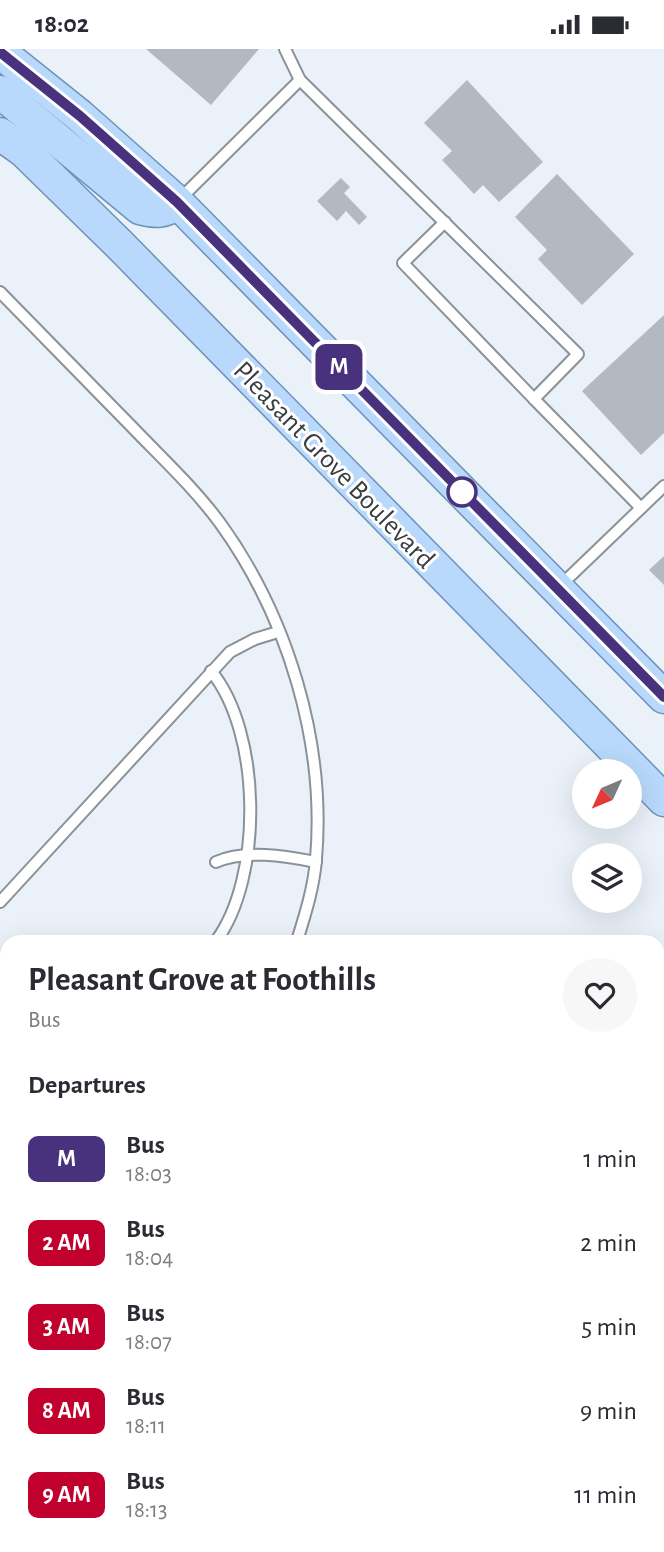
<!DOCTYPE html>
<html lang="en">
<head>
<meta charset="utf-8">
<style>
  :root { --surface:#fff; --page:#f7f7f7; --text:#2b2b33; --muted:#7c7c81 }
  body { margin:0; font-family:"Alegreya Sans",sans-serif; background:var(--page); color:var(--text); height:100vh; display:flex; flex-direction:column; font-size:26px; white-space:nowrap }
  * { box-sizing:border-box; margin:0 }
  p { font-size:23px; color:var(--muted) }
  .icon { flex:none; width:38px; height:38px; fill:none; stroke:currentColor; stroke-width:2; stroke-linecap:round; stroke-linejoin:round }
  .map { position:relative; flex:1; overflow:hidden }
  .side { position:absolute; left:0px; top:886px; width:665px; height:618px; display:flex; flex-direction:column; background:var(--surface); border-radius:21px 21px 0 0; box-shadow:0 7px 28px #0002 }
  .side>* { flex:none }
  .badge { padding:0 14px; border-radius:10px; font-size:24px; line-height:46px }
  .needle { width:46px; rotate:226deg }
  .controls { position:absolute; left:572px; top:710px; display:grid; gap:14px }
  .controls a { display:grid; place-items:center; width:70px; height:70px; border-radius:50%; background:var(--surface); box-shadow:0 7px 28px #0002; font-size:35px }
  .map>.badge { position:absolute; translate:-50% -50%; box-shadow:0 0 0 4px #fff }
  h2 { padding:0 28px; font-size:26px; line-height:63px }
  .round { display:grid; place-items:center; flex:none; width:74px; height:74px; border-radius:37px; background:var(--page) }
  .head { display:flex; align-items:center; justify-content:space-between; height:119px; padding:0 28px }
  h1 { font-size:33px; font-weight:600; line-height:52px }
  ul { padding:0; list-style:none }
  li { display:flex; align-items:center; gap:21px; height:84px; padding:0 28px }
  li div { flex:1 }
  li b { display:block; font-size:26px }
  li em { font-style:normal }
  li .badge { min-width:77px; font-weight:700; text-align:center }
  .status { display:flex; justify-content:space-between; align-items:center; height:49px; padding:0 35px; background:var(--surface); direction:ltr }
  .status svg { height:19px; fill:currentColor }
  .map>svg:first-child { display:block }
  .building { fill:#b2b9c0 }
  .lines { fill:none; stroke-linecap:round; stroke-linejoin:round }
  .lane-casing { stroke:#8a9198; stroke-width:14 }
  .primary-casing { stroke:#6d92b8; stroke-width:35 }
  .lane { stroke:#fff; stroke-width:10 }
  .primary { stroke:#b8d9fb; stroke-width:32 }
  .line-casing { stroke:#fff; stroke-width:16 }
  .line { stroke:#48327e; stroke-width:10 }
  .stop-dot { fill:#fff; stroke:#48327e; stroke-width:3.5 }
  .labels { text-anchor:middle; stroke-width:6; stroke-linejoin:round; paint-order:stroke }
  .street-label { font-size:28px; fill:#3a3d40; stroke:#fff }
</style>
</head>
<body>
<div class="status"><b>18:02</b><svg viewBox="0 0 49 12"><path d="M0 12V9h3v3zM5 12V6h3v6zM10 12V3h3v9zM15 12V0h3v12zM26 1h20v11H26zM47 4h2v5h-2z"/></svg></div>
<div class="map">
<svg width="664" height="1503" viewBox="0 0 664 1503">
  <rect width="100%" height="100%" fill="#eaf1f9"/>
  <g class="building">
    <path d="M 146,0 L 259,0 L 211,56 Z"/>
    <path d="M 467,31 L 543,113 L 499,153 L 483,136 L 474,145 L 442,111 L 452,102 L 424,74 Z"/>
    <path d="M 557,125 L 634,205 L 582,256 L 538,210 L 547,201 L 515,168 Z"/>
    <path d="M 341,129 L 350,138 L 344,144 L 367,168 L 359,176 L 346,162 L 337,172 L 317,152 Z"/>
    <path d="M 664,266 L 664,384 L 641,406 L 582,342 Z"/>
    <path d="M 664,507 L 664,536 L 649,521 Z"/>
    <path d="M 658,1462 L 664,1468 L 664,1495 L 656,1503 L 649,1503 L 642,1496 L 658,1496 Z"/>
    <path d="M 407,1496 L 436,1496 L 443,1503 L 400,1503 Z"/>
    <path d="M 592,1496 L 636,1496 L 643,1503 L 595,1503 L 590,1498 Z"/>
  </g>
  <g class="lines">
    <defs>
      <g id="lane">
        <path d="M 285,0 L 300,31 L 578,305 L 534,350 L 641,459"/>
        <path d="M 179,151 L 300,31"/>
        <path d="M 445,173 L 403,214 L 534,350"/>
        <path d="M 0,243 C 45,289 89,334 134,380 C 163,410 195,440 220,474 C 288,568 326,694 316,810 C 314,838 305,866 297,892"/>
        <path d="M 560,537 L 664,437"/>
        <path d="M 211,622 C 262,684 263,829 216,892"/>
        <path d="M 216,813 C 244,800 286,807 316,813"/>
        <path d="M 0,853 L 230,603 L 255,590 L 278,583"/>
        <path d="M 0,1365 L 7,1373"/>
        <path d="M 464,1496 L 467,1503"/>
        <path d="M 3,1503 L 9,1496"/>
      </g>
      <g id="primary">
        <path d="M 0,3 L 80,67 L 177,153 L 664,648"/>
        <path d="M 0,43 L 140,159 C 155,163 165,164 177,153"/>
        <path d="M 0,85 L 24,102 L 121,197 L 664,751"/>
        <path d="M 658,996 L 664,990"/>
        <path d="M 658,1042 L 664,1036"/>
        <path d="M 658,1123 L 664,1117"/>
        <path d="M 197,1503 L 201,1496"/>
        <path d="M 245,1503 L 252,1496"/>
      </g>
    </defs>
    <use href="#lane" class="lane-casing"/>
    <use href="#primary" class="primary-casing"/>
    <use href="#lane" class="lane"/>
    <use href="#primary" class="primary"/>
  </g>
  <g class="lines">
    <defs>
      <path id="line" d="M 0,3 L 80,67 L 177,153 L 664,648"/>
    </defs>
    <use href="#line" class="line-casing"/>
    <use href="#line" class="line"/>
  </g>
  <circle class="stop-dot" cx="462" cy="443" r="14"/>
  <g class="labels">
    <g class="street-label">
      <text transform="translate(335 415) rotate(46)" y="10">Pleasant Grove Boulevard</text>
    </g>
  </g>
</svg>
<div class="controls">
<a><svg class="needle" viewBox="-14 -14 28 28"><path d="M0-13l5 13h-10z" fill="#e53935"/><path d="M0 13l5-13h-10z" fill="#7c7c81"/></svg></a>
<a><svg class="icon" aria-label="layers" viewBox="0 0 24 24"><path d="M12 4l9 5-9 5-9-5zM3 14l9 5 9-5"/></svg></a>
</div>
<b class="badge" style="left:339px;top:318px;background:#48327e;color:#fff">M</b>
<section class="side">
<div class="head"><div><h1>Pleasant Grove at Foothills</h1><p>Bus</p></div><a class="round"><svg class="icon" aria-label="heart" viewBox="0 0 24 24"><path d="M12 20l-8-8c-3-5 5-10 8-4 3-6 11-1 8 4z"/></svg></a></div>
<h2>Departures</h2>
<ul>
<li><span class="badge" style="background:#48327e;color:#fff">M</span><div><b>Bus</b><p>18:03</p></div><em>1 min</em></li>
<li><span class="badge" style="background:#c2002e;color:#fff">2 AM</span><div><b>Bus</b><p>18:04</p></div><em>2 min</em></li>
<li><span class="badge" style="background:#c2002e;color:#fff">3 AM</span><div><b>Bus</b><p>18:07</p></div><em>5 min</em></li>
<li><span class="badge" style="background:#c2002e;color:#fff">8 AM</span><div><b>Bus</b><p>18:11</p></div><em>9 min</em></li>
<li><span class="badge" style="background:#c2002e;color:#fff">9 AM</span><div><b>Bus</b><p>18:13</p></div><em>11 min</em></li>
</ul>
</section>
</div>
</body>
</html>
